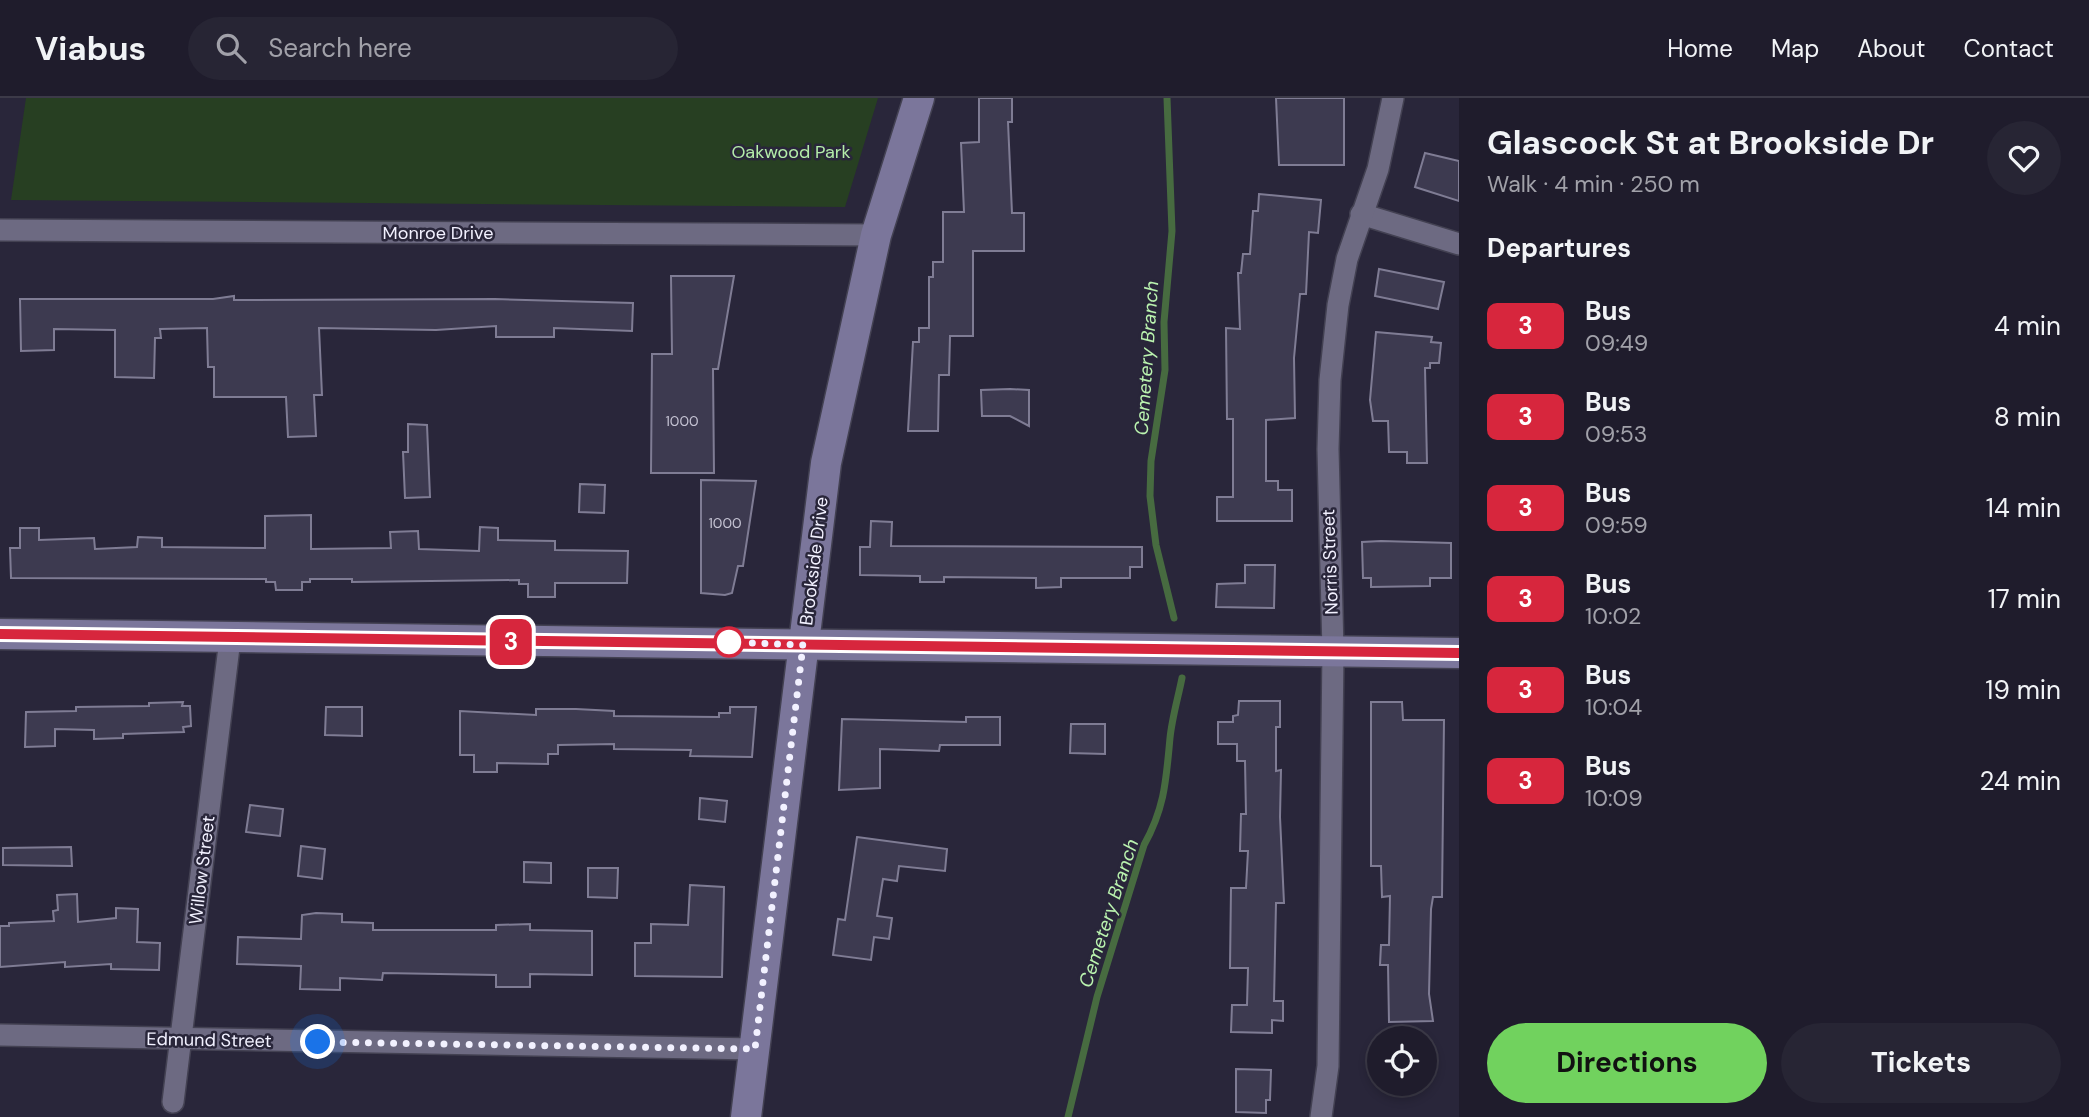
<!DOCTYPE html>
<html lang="en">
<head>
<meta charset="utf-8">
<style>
  :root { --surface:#1f1c2c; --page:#272534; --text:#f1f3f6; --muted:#a1a1a9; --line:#3c3a48; --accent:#71d25e }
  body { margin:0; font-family:"DM Sans",sans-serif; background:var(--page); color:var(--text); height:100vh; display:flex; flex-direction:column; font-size:26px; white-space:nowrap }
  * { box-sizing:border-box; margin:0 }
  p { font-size:23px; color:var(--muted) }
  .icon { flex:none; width:38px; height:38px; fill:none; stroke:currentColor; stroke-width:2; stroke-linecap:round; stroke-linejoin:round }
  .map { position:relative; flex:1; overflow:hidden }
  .side { display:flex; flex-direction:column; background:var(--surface); width:630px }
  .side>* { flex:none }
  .badge { padding:0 14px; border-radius:10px; font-size:24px; line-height:46px }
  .controls { position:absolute; left:1367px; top:928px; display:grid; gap:14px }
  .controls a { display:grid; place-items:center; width:70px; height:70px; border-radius:50%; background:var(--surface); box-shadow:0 4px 10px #0003,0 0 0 2px var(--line); font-size:35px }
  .you { position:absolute; width:35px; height:35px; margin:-18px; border:5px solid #fff; border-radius:50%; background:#1a73e8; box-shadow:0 0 0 10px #1a73e833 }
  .map>.badge { position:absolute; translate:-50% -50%; box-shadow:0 0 0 4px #fff }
  h2 { padding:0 28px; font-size:26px; line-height:63px }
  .round { display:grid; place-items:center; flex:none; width:74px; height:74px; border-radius:37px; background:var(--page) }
  .summary { display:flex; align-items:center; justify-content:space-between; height:119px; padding:0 28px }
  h1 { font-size:33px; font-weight:700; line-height:52px }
  .action { display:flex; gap:14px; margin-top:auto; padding:14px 28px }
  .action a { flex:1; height:80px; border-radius:42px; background:var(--accent); color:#111; font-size:28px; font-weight:700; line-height:80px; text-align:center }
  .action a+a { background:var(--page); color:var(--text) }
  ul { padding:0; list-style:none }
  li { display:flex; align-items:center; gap:21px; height:91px; padding:0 28px }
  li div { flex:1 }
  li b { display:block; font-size:26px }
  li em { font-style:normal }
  li .badge { min-width:77px; font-weight:700; text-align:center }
  header { display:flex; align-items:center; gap:42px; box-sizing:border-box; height:98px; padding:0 35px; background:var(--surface); border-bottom:2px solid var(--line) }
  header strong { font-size:33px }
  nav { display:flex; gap:38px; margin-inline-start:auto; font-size:24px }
  .search { width:490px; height:63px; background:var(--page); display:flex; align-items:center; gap:18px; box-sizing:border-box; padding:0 24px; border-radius:38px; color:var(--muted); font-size:26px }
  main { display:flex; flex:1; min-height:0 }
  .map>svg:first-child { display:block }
  .green { fill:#273f22 }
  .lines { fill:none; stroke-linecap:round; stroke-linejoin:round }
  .stream { stroke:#476b40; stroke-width:7 }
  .building { fill:#3d3a50; stroke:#7f7c94; stroke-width:2 }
  .street-casing { stroke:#434152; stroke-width:24 }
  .secondary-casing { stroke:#434152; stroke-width:33 }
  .street { stroke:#6d6a82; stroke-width:21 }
  .secondary { stroke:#7b769b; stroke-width:30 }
  .line-casing { stroke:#fff; stroke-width:16 }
  .line { stroke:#d7263d; stroke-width:10 }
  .walk { stroke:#f2f1ff; stroke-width:7; stroke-dasharray:0 12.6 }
  .stop-dot { fill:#fff; stroke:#d7263d; stroke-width:3.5 }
  .labels { text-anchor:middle; stroke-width:5; stroke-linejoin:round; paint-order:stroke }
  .number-label { font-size:14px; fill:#c5c3d3 }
  .park-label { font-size:18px; fill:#b4eda9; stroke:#29263a }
  .street-label { font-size:18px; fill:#f2f1ff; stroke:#29263a }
  .water-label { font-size:19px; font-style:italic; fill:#baf3af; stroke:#29263a }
</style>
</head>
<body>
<header>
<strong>Viabus</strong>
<div class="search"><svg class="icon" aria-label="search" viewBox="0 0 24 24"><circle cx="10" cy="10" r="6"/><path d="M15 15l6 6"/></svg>Search here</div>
<nav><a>Home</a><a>Map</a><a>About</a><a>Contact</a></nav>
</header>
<main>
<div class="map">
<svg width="1459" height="1019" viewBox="0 0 1459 1019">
  <rect width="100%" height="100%" fill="#29263a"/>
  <path class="green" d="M 26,0 L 878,0 L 845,109 L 11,102 Z"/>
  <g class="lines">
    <g class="stream">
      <path d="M 1167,0 L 1172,133 L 1164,224 L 1165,272 L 1151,363 L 1150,398 L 1156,447 L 1174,520"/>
      <path d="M 1068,1019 L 1097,899 L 1144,747 C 1165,709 1166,682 1170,640 C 1172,620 1178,600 1182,580"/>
    </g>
  </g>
  <g class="building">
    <path d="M 979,0 L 1012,0 L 1012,24 L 1008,24 L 1012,115 L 1024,115 L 1024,153 L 973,153 L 973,238 L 950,238 L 949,277 L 939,277 L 938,333 L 908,333 L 913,244 L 919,244 L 919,230 L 929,230 L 929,179 L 933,179 L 933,164 L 943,164 L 943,114 L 964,114 L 961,45 L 979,44 Z"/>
    <path d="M 1276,0 L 1344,0 L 1344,67 L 1279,67 Z"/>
    <path d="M 1425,55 L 1459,63 L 1459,103 L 1415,89 Z"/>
    <path d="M 1259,96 L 1321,102 L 1318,135 L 1309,134 L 1306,196 L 1300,196 L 1294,260 L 1295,320 L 1266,322 L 1266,383 L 1278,383 L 1278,392 L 1292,392 L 1292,423 L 1217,423 L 1217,399 L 1233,399 L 1233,321 L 1227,321 L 1226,230 L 1240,231 L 1238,175 L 1241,175 L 1243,156 L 1250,156 L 1253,113 L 1258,113 Z"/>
    <path d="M 1379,171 L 1444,184 L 1438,211 L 1375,198 Z"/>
    <path d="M 671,178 L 734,178 L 718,271 L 713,271 L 714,375 L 651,375 L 652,256 L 672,256 Z"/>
    <path d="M 234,198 L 234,202 L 495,201 L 633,205 L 632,233 L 554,230 L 554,239 L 496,239 L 496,228 L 436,232 L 319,230 L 322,297 L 314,297 L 316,338 L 288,339 L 286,299 L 214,299 L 214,269 L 208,269 L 207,230 L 160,231 L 161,240 L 155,240 L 154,280 L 115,279 L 115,232 L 54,231 L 54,252 L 21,253 L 20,201 L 213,201 Z"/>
    <path d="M 1376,234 L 1432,239 L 1431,244 L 1441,245 L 1439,265 L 1430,265 L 1430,270 L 1425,270 L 1427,365 L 1407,365 L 1407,354 L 1389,354 L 1388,323 L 1373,323 L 1370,302 Z"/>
    <path d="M 1010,291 L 1029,292 L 1029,328 L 1010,318 L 982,318 L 981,292 Z"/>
    <path d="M 408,326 L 427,327 L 430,399 L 405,400 L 403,354 L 408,354 Z"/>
    <path d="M 701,382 L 756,383 L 743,468 L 738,468 L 732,495 L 725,497 L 701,495 Z"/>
    <path d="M 580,386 L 605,387 L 604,415 L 579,414 Z"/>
    <path d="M 311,417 L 311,451 L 391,450 L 390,434 L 418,433 L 419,451 L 479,453 L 480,429 L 498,430 L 498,442 L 555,443 L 555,452 L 628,453 L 627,485 L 555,485 L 555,499 L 528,499 L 528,486 L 519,486 L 519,482 L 352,484 L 352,481 L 310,481 L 310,484 L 302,484 L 302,492 L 276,492 L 275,484 L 266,484 L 266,481 L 11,480 L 10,450 L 20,450 L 20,430 L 39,430 L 39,442 L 94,440 L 95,451 L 137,449 L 138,439 L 162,440 L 162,449 L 265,450 L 265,418 Z"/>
    <path d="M 871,423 L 892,424 L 891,448 L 1142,449 L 1142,469 L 1130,469 L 1130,480 L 1061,480 L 1061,489 L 1036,490 L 1036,480 L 944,479 L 944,484 L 920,484 L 920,478 L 860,477 L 860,449 L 870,449 Z"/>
    <path d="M 1381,443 L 1451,445 L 1451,480 L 1430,480 L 1430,488 L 1371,489 L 1371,480 L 1363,480 L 1362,444 Z"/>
    <path d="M 1245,467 L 1275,467 L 1274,510 L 1216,509 L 1217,486 L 1245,485 Z"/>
    <path d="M 1239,603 L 1280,603 L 1280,629 L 1276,629 L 1276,673 L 1281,672 L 1280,719 L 1284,805 L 1276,805 L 1274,903 L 1283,903 L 1283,923 L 1272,922 L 1272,935 L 1231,934 L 1232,907 L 1247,907 L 1248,870 L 1230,870 L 1231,790 L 1246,790 L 1248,753 L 1240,753 L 1241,716 L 1246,716 L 1245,663 L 1237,663 L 1237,646 L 1218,646 L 1218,624 L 1233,624 L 1233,618 L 1238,617 Z"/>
    <path d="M 183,604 L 182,608 L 190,608 L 191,628 L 183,629 L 184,634 L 123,636 L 123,640 L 94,641 L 94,632 L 55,631 L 55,648 L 25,649 L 26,614 L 76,613 L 76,609 L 149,608 L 149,605 Z"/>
    <path d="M 1371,604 L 1402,604 L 1403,622 L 1444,622 L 1442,799 L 1433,799 L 1431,811 L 1429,896 L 1433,923 L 1389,924 L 1388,867 L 1380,867 L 1381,847 L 1389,847 L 1390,798 L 1382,799 L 1381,768 L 1371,768 Z"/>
    <path d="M 326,609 L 362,609 L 362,638 L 325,637 Z"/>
    <path d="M 730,609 L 756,609 L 752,659 L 690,658 L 691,652 L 614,651 L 614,646 L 558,647 L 558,656 L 548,656 L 548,666 L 497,665 L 497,674 L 474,674 L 474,657 L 460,657 L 460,613 L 536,617 L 536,611 L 576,611 L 614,613 L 614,618 L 719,619 L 719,615 L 730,615 Z"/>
    <path d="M 966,619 L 1000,619 L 1000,647 L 940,647 L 939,653 L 880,651 L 880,690 L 839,692 L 842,621 L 966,624 Z"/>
    <path d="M 1071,626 L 1105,626 L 1105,656 L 1070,655 Z"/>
    <path d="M 700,700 L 727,703 L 725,724 L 699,721 Z"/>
    <path d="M 250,707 L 283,711 L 280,738 L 246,734 Z"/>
    <path d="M 857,739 L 947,751 L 945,773 L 899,768 L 897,783 L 883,781 L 877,818 L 892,820 L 889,841 L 874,839 L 871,862 L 833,857 L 838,821 L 845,822 Z"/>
    <path d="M 301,748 L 325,751 L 322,781 L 298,778 Z"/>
    <path d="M 71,749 L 72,768 L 3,767 L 3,750 Z"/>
    <path d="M 524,764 L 551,765 L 551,785 L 524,784 Z"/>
    <path d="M 588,770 L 618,770 L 617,800 L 588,799 Z"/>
    <path d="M 690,787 L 724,789 L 722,879 L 635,878 L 635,845 L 651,845 L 651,826 L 688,827 Z"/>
    <path d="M 77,796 L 78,824 L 116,820 L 116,810 L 138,811 L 137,844 L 160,845 L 159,872 L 111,871 L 111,866 L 65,869 L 65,864 L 0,869 L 0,828 L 9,828 L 9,825 L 54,823 L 53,813 L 58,812 L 57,797 Z"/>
    <path d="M 316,815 L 342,816 L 342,824 L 373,825 L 373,832 L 496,832 L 496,827 L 530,826 L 530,832 L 592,833 L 592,877 L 530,876 L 530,889 L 496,889 L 496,877 L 383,875 L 382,882 L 340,880 L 340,892 L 300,891 L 301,868 L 237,866 L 238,839 L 301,841 L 302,817 Z"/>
    <path d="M 1236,971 L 1271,972 L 1270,1002 L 1266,1002 L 1266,1015 L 1236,1014 Z"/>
  </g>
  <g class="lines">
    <defs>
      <g id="street">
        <path d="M 1361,116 L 1459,146"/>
        <path d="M 0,132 L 876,137"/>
        <path d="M 0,937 L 755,951"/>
        <path d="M 173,1004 L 230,541"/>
        <path d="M 1321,1019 L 1328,968 L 1333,553 L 1328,351 L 1330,282 L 1338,207 L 1347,161 L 1378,71 L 1393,0"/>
      </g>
      <g id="secondary">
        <path d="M 0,536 L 1459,555"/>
        <path d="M 746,1019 L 826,365 L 876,137 L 919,0"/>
      </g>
    </defs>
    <use href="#street" class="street-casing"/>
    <use href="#secondary" class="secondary-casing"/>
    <use href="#street" class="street"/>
    <use href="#secondary" class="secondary"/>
  </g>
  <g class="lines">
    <defs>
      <path id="line" d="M 0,536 L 1459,555"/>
    </defs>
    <use href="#line" class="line-casing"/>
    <use href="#line" class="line"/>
    <path class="walk" d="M 318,944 L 755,951 L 803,547 L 729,544"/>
  </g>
  <circle class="stop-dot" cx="729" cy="544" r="14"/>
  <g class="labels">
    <g class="number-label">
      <text x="682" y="328">1000</text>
      <text x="725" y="430">1000</text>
    </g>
    <g class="park-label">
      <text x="791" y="60">Oakwood Park</text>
    </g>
    <g class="street-label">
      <text x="438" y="141">Monroe Drive</text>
      <text transform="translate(814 463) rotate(-83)" y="6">Brookside Drive</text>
      <text transform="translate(1330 464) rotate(-92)" y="6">Norris Street</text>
      <text transform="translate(202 772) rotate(-83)" y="6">Willow Street</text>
      <text transform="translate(209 942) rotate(1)" y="6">Edmund Street</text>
    </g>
    <g class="water-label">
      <text transform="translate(1146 260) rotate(-86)" y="7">Cemetery Branch</text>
      <text transform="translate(1108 815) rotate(-72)" y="7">Cemetery Branch</text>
    </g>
  </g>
</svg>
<div class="controls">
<a><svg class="icon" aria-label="locate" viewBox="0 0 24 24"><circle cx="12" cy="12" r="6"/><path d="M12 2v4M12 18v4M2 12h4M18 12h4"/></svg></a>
</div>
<div class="you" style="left:318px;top:944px"></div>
<b class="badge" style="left:511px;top:544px;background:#d7263d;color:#fff">3</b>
</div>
<section class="side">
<div class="summary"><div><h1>Glascock St at Brookside Dr</h1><p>Walk · 4 min · 250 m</p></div><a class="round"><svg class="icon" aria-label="heart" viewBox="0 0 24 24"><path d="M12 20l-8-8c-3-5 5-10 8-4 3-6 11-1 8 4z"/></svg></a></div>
<h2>Departures</h2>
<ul>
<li><span class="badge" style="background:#d7263d;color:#fff">3</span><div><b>Bus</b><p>09:49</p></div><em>4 min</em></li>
<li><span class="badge" style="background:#d7263d;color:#fff">3</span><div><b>Bus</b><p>09:53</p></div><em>8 min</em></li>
<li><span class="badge" style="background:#d7263d;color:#fff">3</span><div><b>Bus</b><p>09:59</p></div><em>14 min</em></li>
<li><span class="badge" style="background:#d7263d;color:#fff">3</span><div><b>Bus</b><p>10:02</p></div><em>17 min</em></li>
<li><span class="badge" style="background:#d7263d;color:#fff">3</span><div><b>Bus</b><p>10:04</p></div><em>19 min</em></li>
<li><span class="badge" style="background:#d7263d;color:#fff">3</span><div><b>Bus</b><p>10:09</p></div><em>24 min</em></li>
</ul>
<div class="action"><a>Directions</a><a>Tickets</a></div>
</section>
</main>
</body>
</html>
